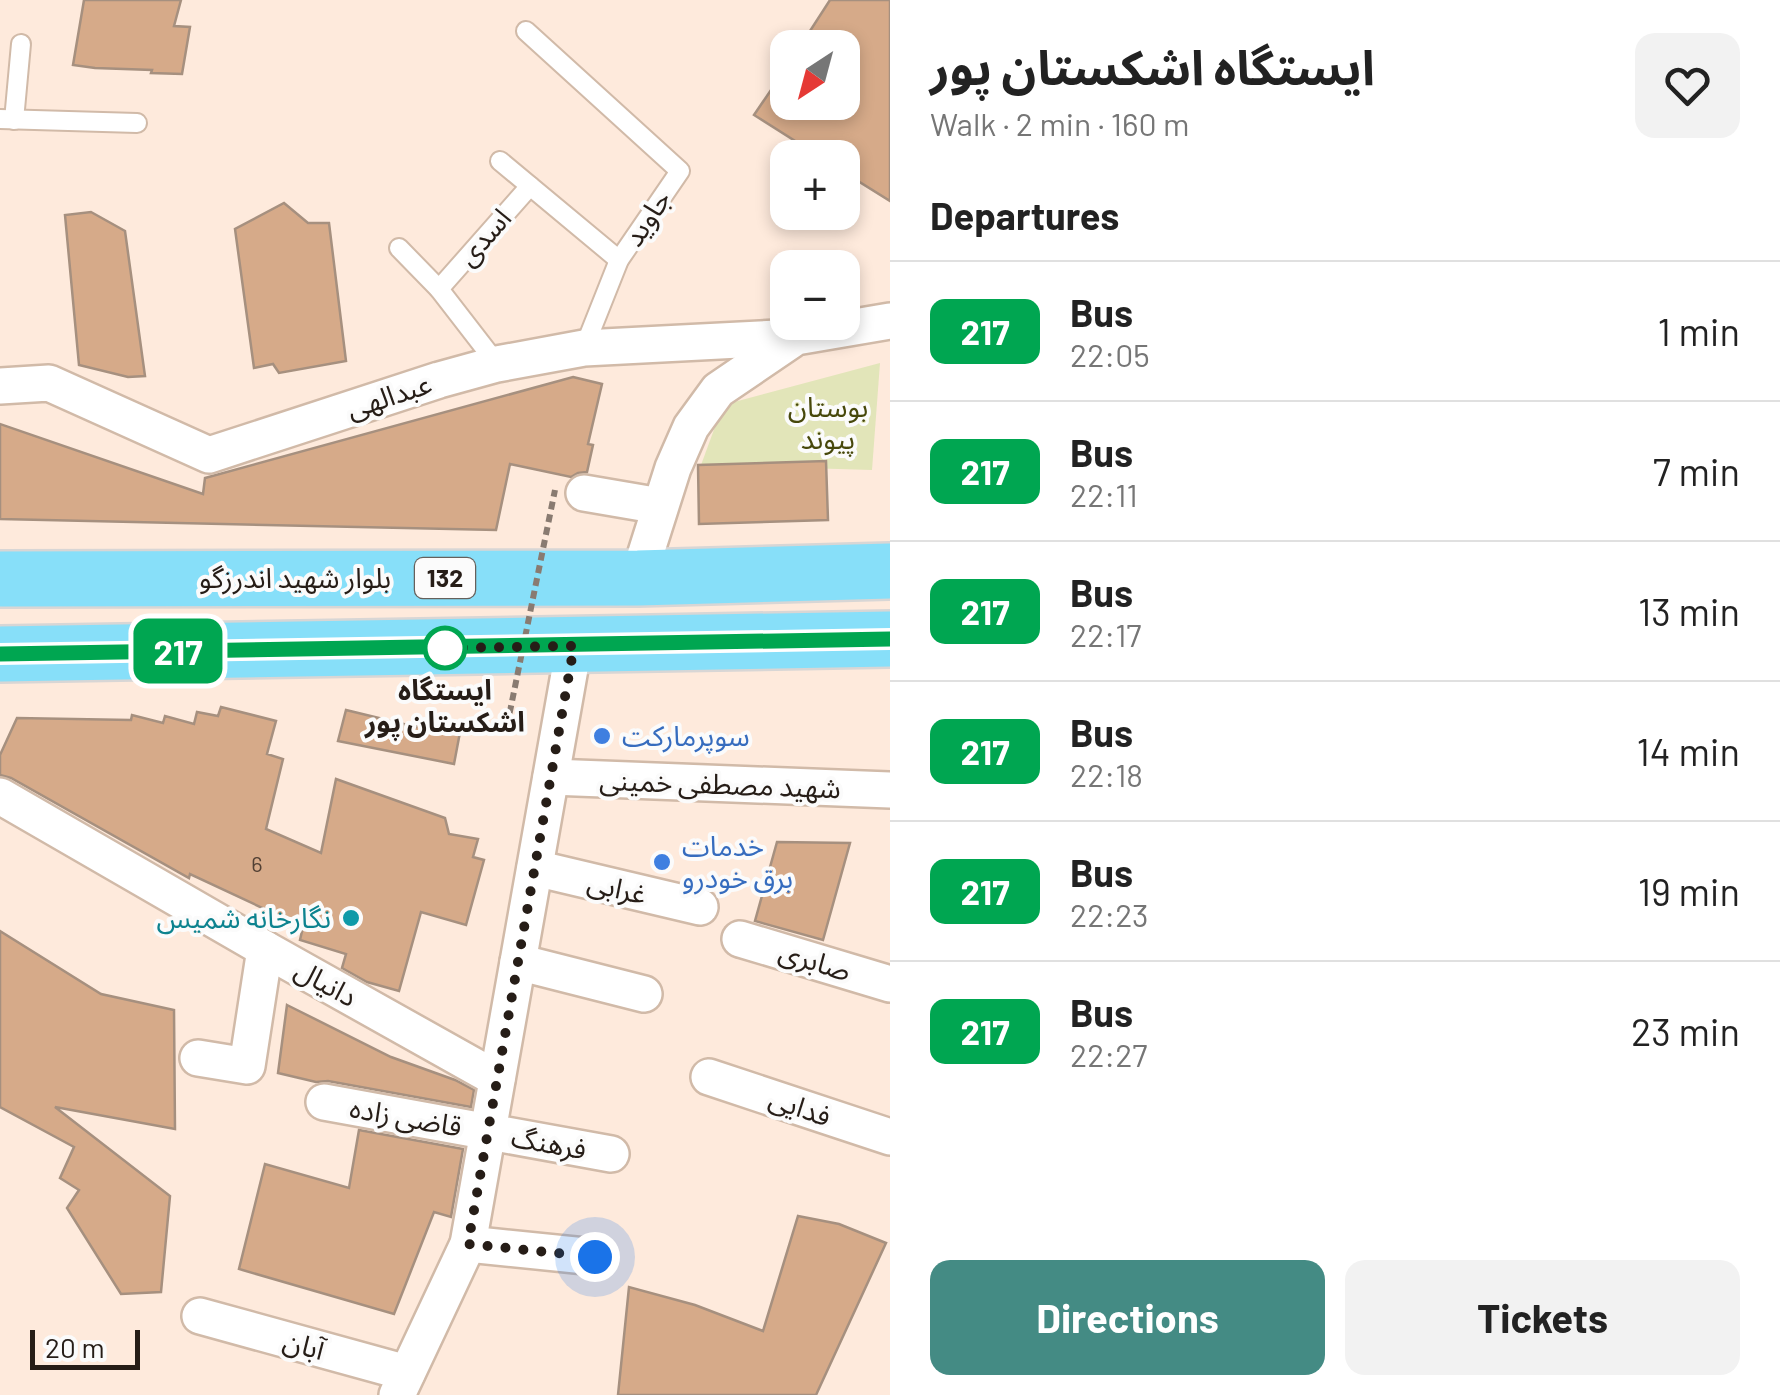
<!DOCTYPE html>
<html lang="en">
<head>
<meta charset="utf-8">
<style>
  :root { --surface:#fff; --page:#f2f2f2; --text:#222; --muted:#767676; --line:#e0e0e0; --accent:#448b84 }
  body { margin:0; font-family:Barlow,"Noto Sans Arabic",sans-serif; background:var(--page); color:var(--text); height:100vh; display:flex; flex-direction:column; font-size:38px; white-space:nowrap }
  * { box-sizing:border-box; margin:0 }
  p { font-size:32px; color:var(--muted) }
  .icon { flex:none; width:55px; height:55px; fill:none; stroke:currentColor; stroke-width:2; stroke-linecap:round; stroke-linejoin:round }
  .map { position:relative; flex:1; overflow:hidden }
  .panel { display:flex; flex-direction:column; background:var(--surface); width:890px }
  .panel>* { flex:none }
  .badge { padding:0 20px; border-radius:15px; font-size:35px; line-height:65px }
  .needle { width:65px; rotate:216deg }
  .fabs { position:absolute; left:770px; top:30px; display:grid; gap:20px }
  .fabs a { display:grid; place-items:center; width:90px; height:90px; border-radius:20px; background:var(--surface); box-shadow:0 5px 15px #0003; font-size:50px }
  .scale { position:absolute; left:30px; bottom:25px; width:110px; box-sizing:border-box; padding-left:10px; border:5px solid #261d17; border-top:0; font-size:28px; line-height:35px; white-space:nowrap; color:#261d17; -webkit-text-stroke:8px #fbfbfb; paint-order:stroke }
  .you { position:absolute; width:50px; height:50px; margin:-25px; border:8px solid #fff; border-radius:50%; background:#1a73e8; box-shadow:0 0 0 15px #1a73e833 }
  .map>.badge { position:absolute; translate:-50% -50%; box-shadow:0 0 0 5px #fff }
  h2 { padding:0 40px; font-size:38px; line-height:90px }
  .round { display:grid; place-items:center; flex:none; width:105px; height:105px; border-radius:20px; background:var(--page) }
  .summary { display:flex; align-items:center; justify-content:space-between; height:170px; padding:0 40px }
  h1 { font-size:48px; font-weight:700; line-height:75px }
  .primary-button { display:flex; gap:20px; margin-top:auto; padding:20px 40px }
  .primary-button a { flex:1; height:115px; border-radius:20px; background:var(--accent); color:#fff; font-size:40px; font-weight:700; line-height:115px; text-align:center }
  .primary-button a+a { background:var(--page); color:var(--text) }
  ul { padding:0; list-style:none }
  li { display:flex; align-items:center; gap:30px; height:140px; padding:0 40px; border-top:2px solid var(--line) }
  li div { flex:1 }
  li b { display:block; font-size:38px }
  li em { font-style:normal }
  li .badge { min-width:110px; font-weight:700; text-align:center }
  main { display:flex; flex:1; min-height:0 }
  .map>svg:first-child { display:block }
  .green { fill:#e2e5b9 }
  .building { fill:#d6aa89; stroke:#a6907f; stroke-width:2.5 }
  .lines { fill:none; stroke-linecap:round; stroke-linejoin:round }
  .service-casing { stroke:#d1baa8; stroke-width:22 }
  .minor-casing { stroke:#d1baa8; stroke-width:40 }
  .primary-casing { stroke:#d8d6d5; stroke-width:60 }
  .path { stroke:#897b71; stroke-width:6; stroke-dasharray:8 5; stroke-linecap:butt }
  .service { stroke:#fff; stroke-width:18 }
  .minor { stroke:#fff; stroke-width:35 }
  .primary { stroke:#87dff9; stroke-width:55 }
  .path-bridge { stroke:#897b71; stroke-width:6; stroke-dasharray:8 5; stroke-linecap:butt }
  .line-casing { stroke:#fff; stroke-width:22 }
  .line { stroke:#00a651; stroke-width:15 }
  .walk { stroke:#261d17; stroke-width:10; stroke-dasharray:0 18 }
  .stop-dot { fill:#fff; stroke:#00a651; stroke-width:5 }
  .shop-dot { fill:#3f7fe0; stroke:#fbfbfb; stroke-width:4 }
  .culture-dot { fill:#0f9aa8; stroke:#fbfbfb; stroke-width:4 }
  .labels { text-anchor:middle; stroke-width:8; stroke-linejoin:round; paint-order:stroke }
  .number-label { font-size:22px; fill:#524034 }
  .shield { fill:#fbfbfb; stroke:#66605b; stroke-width:2.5 }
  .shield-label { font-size:25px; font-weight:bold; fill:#261d17 }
  .street-label { font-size:28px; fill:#261d17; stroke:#fbfbfb }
  .park-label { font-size:28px; fill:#47480b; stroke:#fbfbfb }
  .stop-label { font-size:28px; font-weight:bold; fill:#261d17; stroke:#fbfbfb }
  .shop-label { font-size:28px; fill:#366cbe; stroke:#fbfbfb; text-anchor:start }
  .culture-label { font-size:28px; fill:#0d838f; stroke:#fbfbfb; text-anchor:end }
</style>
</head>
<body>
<main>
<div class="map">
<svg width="890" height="1395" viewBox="0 0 890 1395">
  <rect width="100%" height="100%" fill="#feeadc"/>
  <path class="green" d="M 880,363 L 872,470 L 701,465 L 723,405 Z"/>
  <g class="building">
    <path d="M 84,0 L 181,0 L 174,26 L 190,27 L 182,74 L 151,73 L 152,70 L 95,68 L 73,65 Z"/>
    <path d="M 830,0 L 890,0 L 890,201 L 842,171 L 842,158 L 822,158 L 754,115 L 788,65 L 788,102 L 842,102 L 842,48 L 799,48 Z"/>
    <path d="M 284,203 L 308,223 L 329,223 L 346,361 L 279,373 L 273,364 L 254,368 L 235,229 Z"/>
    <path d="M 91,212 L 125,231 L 145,376 L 128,377 L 79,365 L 65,215 Z"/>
    <path d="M 573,377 L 602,384 L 588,444 L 593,445 L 587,472 L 578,473 L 571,477 L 510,464 L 496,530 L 0,519 L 0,424 L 203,494 L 205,478 Z"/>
    <path d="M 826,461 L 828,520 L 699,524 L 698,465 Z"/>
    <path d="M 221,707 L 276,721 L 267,754 L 283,759 L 266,829 L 321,853 L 336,779 L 445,818 L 449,834 L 478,839 L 473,857 L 484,860 L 466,925 L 421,912 L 399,991 L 367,982 L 342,968 L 346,954 L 300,940 L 303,927 L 190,874 L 189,878 L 11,778 L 0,775 L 0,755 L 17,718 L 131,720 L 132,715 L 163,723 L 165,716 L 194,724 L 197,712 L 218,716 Z"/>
    <path d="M 346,710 L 416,727 L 418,719 L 461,727 L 454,764 L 338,741 Z"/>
    <path d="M 777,842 L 850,843 L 823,940 L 755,921 Z"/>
    <path d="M 0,931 L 101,994 L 174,1010 L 175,1129 L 55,1107 L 170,1196 L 161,1292 L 121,1294 L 67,1208 L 79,1190 L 60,1178 L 74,1147 L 0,1107 Z"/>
    <path d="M 287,1005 L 391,1057 L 455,1080 L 474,1090 L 471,1107 L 328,1081 L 316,1082 L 278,1073 Z"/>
    <path d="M 359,1130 L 463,1149 L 451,1217 L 434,1212 L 394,1314 L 239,1269 L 265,1164 L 349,1188 Z"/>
    <path d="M 798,1216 L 839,1224 L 886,1243 L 816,1395 L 618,1395 L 629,1287 L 695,1305 L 763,1331 Z"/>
  </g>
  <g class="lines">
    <defs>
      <g id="service">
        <path d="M 526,31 L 680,171 L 619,260 L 584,348"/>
        <path d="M 0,119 L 137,123"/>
        <path d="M 14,120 L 21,44"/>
        <path d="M 500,161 L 619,260"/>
        <path d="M 399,248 L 439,289 L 497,364"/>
        <path d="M 439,289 L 530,186"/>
      </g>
      <g id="minor">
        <path d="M 0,386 L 49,383 L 209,455 L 439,380 L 497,364 L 584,348 L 796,337"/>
        <path d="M 584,493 L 660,506"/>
        <path d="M 638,578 L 673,468 L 691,427 L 718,390 L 796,337 L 890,321"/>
        <path d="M 551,777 L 890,790"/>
        <path d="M 0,796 L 265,949 L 497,1079"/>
        <path d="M 535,868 L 700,907"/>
        <path d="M 740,939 L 890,984"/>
        <path d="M 518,962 L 644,994"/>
        <path d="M 198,1058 L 247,1066 L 265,949"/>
        <path d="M 709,1077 L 890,1137"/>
        <path d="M 324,1102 L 611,1154"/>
        <path d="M 468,1244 L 595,1257"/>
        <path d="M 200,1316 L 407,1373"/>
        <path d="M 397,1395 L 468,1244 L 574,646"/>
      </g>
      <g id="primary">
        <path d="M 0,579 L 638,578 L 890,571"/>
        <path d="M 0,654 L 890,639"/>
      </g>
    </defs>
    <use href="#service" class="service-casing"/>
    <use href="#minor" class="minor-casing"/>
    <use href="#primary" class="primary-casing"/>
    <path class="path" d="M 507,726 L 526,728"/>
    <use href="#service" class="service"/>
    <use href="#minor" class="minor"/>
    <use href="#primary" class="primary"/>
    <path class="path-bridge" d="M 507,726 L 555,490"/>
  </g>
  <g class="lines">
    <defs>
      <path id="line" d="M 0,654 L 890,639"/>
    </defs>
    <use href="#line" class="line-casing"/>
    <use href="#line" class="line"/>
    <path class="walk" d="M 445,648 L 574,646 L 468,1244 L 595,1257"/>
  </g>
  <circle class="stop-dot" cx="445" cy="648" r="20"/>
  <g class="shop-dot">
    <circle cx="602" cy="736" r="10"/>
    <circle cx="662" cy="862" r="10"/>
  </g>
  <circle class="culture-dot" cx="351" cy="918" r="10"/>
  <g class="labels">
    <g class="number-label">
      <text x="257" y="872">6</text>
    </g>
    <rect class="shield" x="415" y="558" width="60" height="40" rx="8"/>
    <g class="shield-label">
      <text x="445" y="587">132</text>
    </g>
    <g class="street-label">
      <text transform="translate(647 218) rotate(-56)" y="10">جاوید</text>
      <text transform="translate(484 237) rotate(-49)" y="10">اسدی</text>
      <text transform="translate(389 396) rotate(-18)" y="10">عبدالهی</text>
      <text x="295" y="588">بلوار شهید اندرزگو</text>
      <text transform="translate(720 784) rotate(2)" y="10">شهید مصطفی خمینی</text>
      <text transform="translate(617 888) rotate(13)" y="10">غرابی</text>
      <text transform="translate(815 961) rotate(17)" y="10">صابری</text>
      <text transform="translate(326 983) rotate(29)" y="10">دانیال</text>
      <text transform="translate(800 1107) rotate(19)" y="10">فدایی</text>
      <text transform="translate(406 1117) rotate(10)" y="10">قاضی زاده</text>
      <text transform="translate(549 1143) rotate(10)" y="10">فرهنگ</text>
      <text transform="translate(304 1345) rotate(16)" y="10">آبان</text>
    </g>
    <g class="park-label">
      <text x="828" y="417">بوستان<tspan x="828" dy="32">پیوند</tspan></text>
    </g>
    <g class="stop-label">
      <text x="445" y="700">ایستگاه<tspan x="445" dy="32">اشکستان پور</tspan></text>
    </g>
    <g class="shop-label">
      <text x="622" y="746">سوپرمارکت</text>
      <text x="682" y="856">خدمات<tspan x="682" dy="32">برق خودرو</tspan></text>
    </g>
    <g class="culture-label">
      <text x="331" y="928">نگارخانه شمیس</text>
    </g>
  </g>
</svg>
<div class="fabs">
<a><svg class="needle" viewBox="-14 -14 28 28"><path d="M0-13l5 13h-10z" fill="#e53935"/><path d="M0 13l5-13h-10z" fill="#767676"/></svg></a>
<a>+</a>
<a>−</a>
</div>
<div class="scale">20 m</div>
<div class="you" style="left:595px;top:1257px"></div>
<b class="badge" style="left:178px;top:651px;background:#00a651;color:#fff">217</b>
</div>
<section class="panel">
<div class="summary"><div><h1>ایستگاه اشکستان پور</h1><p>Walk · 2 min · 160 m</p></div><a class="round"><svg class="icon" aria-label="heart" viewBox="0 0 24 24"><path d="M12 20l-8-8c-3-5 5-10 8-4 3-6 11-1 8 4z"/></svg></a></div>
<h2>Departures</h2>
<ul>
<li><span class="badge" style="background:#00a651;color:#fff">217</span><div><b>Bus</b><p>22:05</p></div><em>1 min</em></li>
<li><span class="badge" style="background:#00a651;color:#fff">217</span><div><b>Bus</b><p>22:11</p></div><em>7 min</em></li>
<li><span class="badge" style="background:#00a651;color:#fff">217</span><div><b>Bus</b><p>22:17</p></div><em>13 min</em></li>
<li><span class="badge" style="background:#00a651;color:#fff">217</span><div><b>Bus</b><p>22:18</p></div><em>14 min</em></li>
<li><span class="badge" style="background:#00a651;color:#fff">217</span><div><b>Bus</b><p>22:23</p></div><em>19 min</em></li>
<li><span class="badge" style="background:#00a651;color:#fff">217</span><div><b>Bus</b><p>22:27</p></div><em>23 min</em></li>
</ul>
<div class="primary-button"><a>Directions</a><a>Tickets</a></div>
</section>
</main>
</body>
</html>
